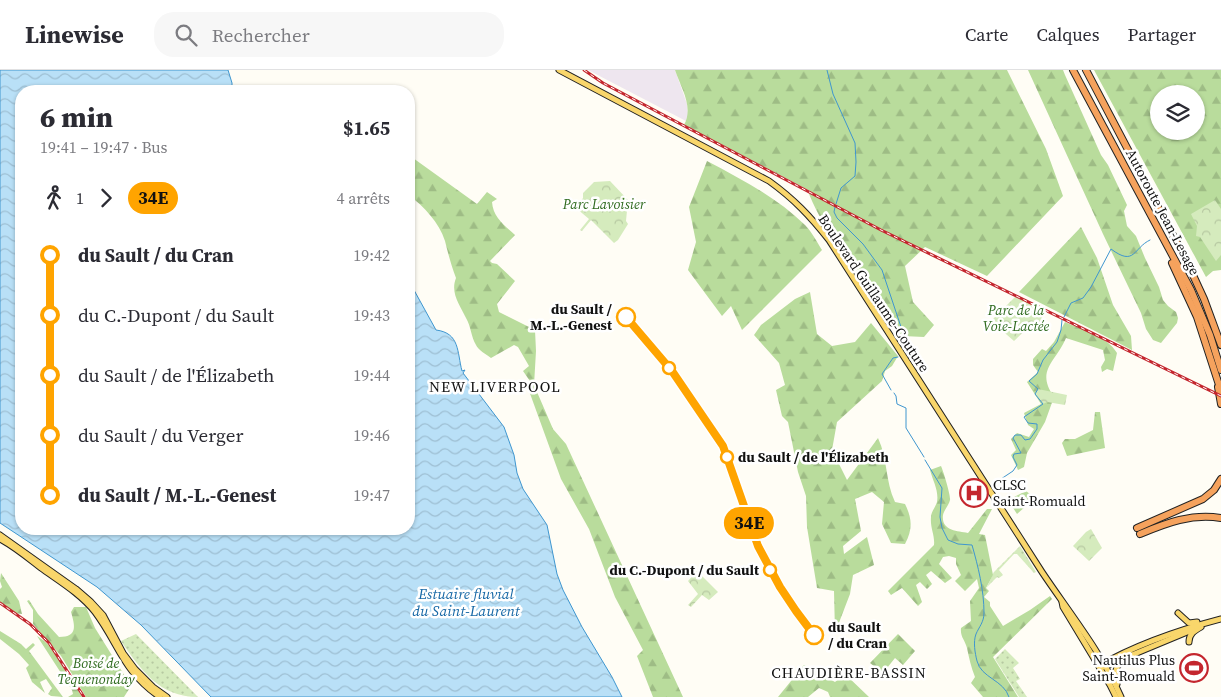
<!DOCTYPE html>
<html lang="fr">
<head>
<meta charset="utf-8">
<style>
  :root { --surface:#fff; --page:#f7f7f7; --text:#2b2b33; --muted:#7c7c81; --line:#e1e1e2 }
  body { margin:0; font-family:"Source Serif 4",serif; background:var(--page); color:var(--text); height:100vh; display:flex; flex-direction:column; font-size:19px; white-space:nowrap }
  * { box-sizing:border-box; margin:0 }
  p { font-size:16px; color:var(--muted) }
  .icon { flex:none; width:28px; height:28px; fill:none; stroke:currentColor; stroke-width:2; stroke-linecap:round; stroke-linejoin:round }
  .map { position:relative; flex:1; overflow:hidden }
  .side { position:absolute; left:15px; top:15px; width:400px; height:450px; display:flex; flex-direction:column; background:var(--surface); border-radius:20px; box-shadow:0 1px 4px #0004 }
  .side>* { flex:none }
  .badge { padding:0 10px; border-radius:16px; font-size:18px; line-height:32px }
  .buttons { position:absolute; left:1150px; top:15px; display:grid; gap:10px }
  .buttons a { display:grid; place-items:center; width:55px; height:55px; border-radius:50%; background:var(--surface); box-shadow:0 1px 4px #0004; font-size:25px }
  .map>.badge { position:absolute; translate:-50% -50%; box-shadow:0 0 0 2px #fff }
  .legs { display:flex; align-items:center; gap:8px; height:55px; padding:0 25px; font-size:16px }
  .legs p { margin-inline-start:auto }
  .headline { display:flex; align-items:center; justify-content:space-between; height:85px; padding:0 25px }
  h1 { font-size:28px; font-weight:800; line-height:38px }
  ul { padding:0 25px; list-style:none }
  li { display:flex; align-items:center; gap:18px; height:60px; font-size:19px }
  li i { display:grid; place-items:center; width:8px; height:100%; margin:0 6px; background:currentColor }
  li i::after { content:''; width:12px; height:12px; margin:-6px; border:4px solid; border-radius:50%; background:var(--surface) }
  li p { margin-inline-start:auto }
  li:first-child i { background:linear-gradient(#0000 50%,currentColor 0) }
  li:last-child i { background:linear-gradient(currentColor 50%,#0000 0) }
  header { display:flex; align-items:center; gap:30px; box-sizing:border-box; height:70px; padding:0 25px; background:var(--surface); border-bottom:1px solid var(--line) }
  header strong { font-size:24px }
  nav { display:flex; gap:28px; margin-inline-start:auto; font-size:18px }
  .search { width:350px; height:45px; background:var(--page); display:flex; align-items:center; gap:12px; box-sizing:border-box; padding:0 18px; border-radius:20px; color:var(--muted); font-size:19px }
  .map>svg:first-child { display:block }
  .industrial { fill:#eee6ef }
  .grass { fill:url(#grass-dots) }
  .forest { fill:url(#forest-firs); fill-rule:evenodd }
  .park { fill:url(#park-crowns) }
  .water { fill:url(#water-waves); stroke:#3f96cf }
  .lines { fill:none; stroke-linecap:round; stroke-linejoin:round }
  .stream { stroke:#3f96cf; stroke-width:1 }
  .primary-casing { stroke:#222; stroke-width:7 }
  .highway-casing { stroke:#222; stroke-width:8 }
  .primary { stroke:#f9d66b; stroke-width:5 }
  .highway { stroke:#f5a25d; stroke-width:6 }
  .rail-casing { stroke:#c4262e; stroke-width:3 }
  .rail { stroke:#fff; stroke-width:1; stroke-dasharray:4; stroke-linecap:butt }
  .line-1-casing { stroke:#fff; stroke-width:11 }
  .line-1 { stroke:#ffa400; stroke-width:8 }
  .stop-1-dot { fill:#fff; stroke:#ffa400; stroke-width:2.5 }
  .labels { text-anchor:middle; stroke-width:5; stroke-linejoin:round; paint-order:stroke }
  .park-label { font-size:14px; font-style:italic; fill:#2f6b1f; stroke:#fff }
  .street-label { font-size:14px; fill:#111; stroke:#fff }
  .stop-label { font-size:14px; font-weight:bold; fill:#111; stroke:#fff; text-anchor:end }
  .poi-label { font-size:14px; fill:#111; stroke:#fff; text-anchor:start }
  .neighbourhood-label { font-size:15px; letter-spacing:1px; fill:#111; stroke:#fff }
  .water-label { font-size:15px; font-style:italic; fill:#1768a6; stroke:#fff }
</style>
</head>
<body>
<header>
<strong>Linewise</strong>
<div class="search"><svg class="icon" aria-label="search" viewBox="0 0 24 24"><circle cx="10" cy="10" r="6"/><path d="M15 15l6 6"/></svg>Rechercher</div>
<nav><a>Carte</a><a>Calques</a><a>Partager</a></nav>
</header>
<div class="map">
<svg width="1221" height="627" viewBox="0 0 1221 627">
  <defs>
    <pattern id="grass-dots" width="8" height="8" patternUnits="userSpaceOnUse" patternTransform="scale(1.25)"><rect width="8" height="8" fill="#d5ebbd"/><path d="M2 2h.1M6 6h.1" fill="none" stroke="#b6c8a1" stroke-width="1.8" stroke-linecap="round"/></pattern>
    <pattern id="forest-firs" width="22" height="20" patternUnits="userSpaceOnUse" patternTransform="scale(1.25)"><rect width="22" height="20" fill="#b9dc9c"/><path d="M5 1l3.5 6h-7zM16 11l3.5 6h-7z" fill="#9ebc85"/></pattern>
    <pattern id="park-crowns" width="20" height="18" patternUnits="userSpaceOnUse" patternTransform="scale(1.25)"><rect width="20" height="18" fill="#d5ebbd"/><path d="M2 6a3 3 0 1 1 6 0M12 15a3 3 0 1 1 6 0" fill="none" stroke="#b6c8a1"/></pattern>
    <pattern id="water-waves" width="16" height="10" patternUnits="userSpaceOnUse" patternTransform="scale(1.25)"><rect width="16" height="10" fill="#b9e0f7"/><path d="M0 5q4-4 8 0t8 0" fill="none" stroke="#9ebfd3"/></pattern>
  </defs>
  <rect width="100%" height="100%" fill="#fffdf5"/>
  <path class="industrial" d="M 588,0 L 675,0 L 687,34 L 688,45 L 686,51 Z"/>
  <g class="grass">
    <path d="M 1020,476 L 1036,502 L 1034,503 L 1017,484 L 1014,484 L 999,500 L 1003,505 L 999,508 L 997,507 L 987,517 L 994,502 Z"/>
    <path d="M 136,564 L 198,627 C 159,627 141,600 121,571 Z"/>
    <path d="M 1005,579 L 1019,593 L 1013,598 L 1020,609 L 1016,611 L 1027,627 L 1019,627 L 995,589 Z"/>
  </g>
  <g class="forest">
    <path d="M 675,0 L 1007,0 L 1046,79 L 1063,126 L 987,206 L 925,177 L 905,196 L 913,232 L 934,255 L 924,267 L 903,266 C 892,257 887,243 879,231 C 855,196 825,164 809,124 L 810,121 L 684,55 C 694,37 681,18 675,0 Z"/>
    <path d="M 1028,0 L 1063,0 L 1065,5 L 1101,85 L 1108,95 L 1127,135 L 1124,141 L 1127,156 L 1136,166 L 1145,188 L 1159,217 L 1163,230 L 1168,236 L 1176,242 L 1178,248 L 1177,253 L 1161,273 L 1153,270 L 1146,259 L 1141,243 L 1103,164 Z"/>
    <path d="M 1094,0 L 1221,0 L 1221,200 L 1213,201 L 1206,207 ZM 1159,24 L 1196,24 L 1196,61 L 1159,61 Z"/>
    <path d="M 409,81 L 413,88 L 477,134 L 487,122 L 497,129 L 492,132 C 493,147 504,155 515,165 L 490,191 L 492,193 L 497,194 L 515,211 L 497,234 L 499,242 L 535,260 L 536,281 L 534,315 L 553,359 L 566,374 L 683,627 L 653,627 L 637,586 L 643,580 L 615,527 L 589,459 L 561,409 L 528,318 L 532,314 L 523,301 L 529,296 L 518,277 L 514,275 L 491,288 C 486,284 478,280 476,275 C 471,267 471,256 466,248 C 460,235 450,223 456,208 C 451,195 448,183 445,171 C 439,152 424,137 409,125 Z"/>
    <path d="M 707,91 C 741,109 776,127 805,155 C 812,162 817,172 822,180 L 742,260 L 731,236 L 722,246 L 688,200 L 696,172 L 689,137 Z"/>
    <path d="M 1081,157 L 1097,188 L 1113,235 L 1131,266 L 1132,280 L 1019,222 Z"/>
    <path d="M 810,222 L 817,264 L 832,276 L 855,272 L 871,253 L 898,286 L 892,296 L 885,301 L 882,311 L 837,352 L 832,380 L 847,410 L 878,368 C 888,389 885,411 895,432 L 905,434 C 912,448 913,459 905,474 L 891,473 L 882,454 L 884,432 L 872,422 L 855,429 L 861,461 L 843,476 L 844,484 L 867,467 L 874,495 L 853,505 L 850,524 L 835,563 L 834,521 L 817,518 L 807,457 L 806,426 L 798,402 L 788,352 L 782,346 L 776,320 L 785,315 L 779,293 L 754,265 L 761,255 L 795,229 Z"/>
    <path d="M 1065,252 C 1082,260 1107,266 1117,283 L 1113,301 L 1107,299 L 1102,302 L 1101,297 L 1105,290 L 1103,280 L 1066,268 C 1056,292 1035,300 1054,327 L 1045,352 L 1027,383 L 1024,397 L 1018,400 L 1011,385 L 1016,380 L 1011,369 L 1017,363 L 1029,367 L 1034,359 L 1028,355 L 1024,343 L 1041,334 L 1027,312 L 1038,302 L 1033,295 L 1033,289 L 1042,279 L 1046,281 L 1054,272 Z"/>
    <path d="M 1095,342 L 1100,342 L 1105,378 L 1067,386 L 1062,373 L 1065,369 L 1075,369 L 1093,360 Z"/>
    <path d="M 941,396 C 943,400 951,426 950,430 C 949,435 944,440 943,445 C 941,461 957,461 968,463 L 987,439 L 992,439 L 979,464 L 985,465 L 993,505 L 986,518 L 989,521 L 984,527 L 990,532 L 990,536 L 1003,556 L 1030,540 L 1050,526 L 1052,529 L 993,587 L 1018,627 L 983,627 L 971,613 L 975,607 C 971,597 969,588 967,578 C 965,570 960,567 961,558 L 971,551 L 970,531 L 979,518 L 977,509 L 965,521 L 955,511 L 961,505 L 956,494 L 956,488 L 949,486 L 943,487 L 939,494 L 952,508 L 945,513 L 931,501 L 926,505 L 932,514 L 927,519 L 920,512 L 916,515 L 922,532 L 918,536 L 902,518 L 891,525 L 888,521 L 934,475 C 935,465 930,458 931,447 C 931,442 935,438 937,432 C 939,421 933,411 930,400 Z"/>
    <path d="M 1026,421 L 1035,428 L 1017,444 L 1008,430 Z"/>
    <path d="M 1,503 L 19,531 L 22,544 L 14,543 L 0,532 L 0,519 L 2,517 L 0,511 Z"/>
    <path d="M 29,530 L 38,544 L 59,567 C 78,567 75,556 71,542 L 74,537 L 86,537 L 95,558 L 131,616 L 124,627 L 86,627 L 61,586 L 33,554 L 33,540 L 27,531 Z"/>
    <path d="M 0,561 L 21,574 L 26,579 L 33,573 L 35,575 L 29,581 L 63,627 L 51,626 L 48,624 L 52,618 L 46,609 L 40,612 L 45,623 L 32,612 L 26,598 L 29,595 L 19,584 L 0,569 Z"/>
    <path d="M 898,564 L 915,581 L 903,595 L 895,588 L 883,603 L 870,593 Z"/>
    <path d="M 37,566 C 56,576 71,609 82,627 L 68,627 L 73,624 L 72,620 Z"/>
    <path d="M 804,595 L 835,612 L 845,604 L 869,627 L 830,627 L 828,622 L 819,618 L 808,627 L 778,627 Z"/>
  </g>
  <g class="park">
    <path d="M 610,111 L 628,130 L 626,151 L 628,154 L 618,170 L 614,173 L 591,150 L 582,161 L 580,160 L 589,149 L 576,138 L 583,128 L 583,123 L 594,112 Z"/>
    <path d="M 1215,130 L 1221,139 L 1221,185 L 1216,191 L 1200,167 L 1196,166 L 1197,156 L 1191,144 Z"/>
    <path d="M 1016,226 L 1044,240 L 1042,246 L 1043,263 L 1040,263 L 1031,255 L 1014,271 L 991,251 Z"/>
    <path d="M 1038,319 L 1067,325 L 1065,335 L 1047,332 L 1043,334 L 1035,324 Z"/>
    <path d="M 1091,459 L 1102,478 L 1089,491 L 1073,476 L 1086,462 Z"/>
    <path d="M 697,501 L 718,522 L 709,530 L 702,525 L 691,537 L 688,535 L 698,524 L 688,511 Z"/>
  </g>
  <path class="water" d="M 0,0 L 228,0 L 232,13 L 232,21 L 21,21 L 21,459 L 409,459 L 409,211 L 436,260 C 460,263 457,282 462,301 L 465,300 L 463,303 L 504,357 L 514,385 L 517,403 L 523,419 L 547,455 L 557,504 L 563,520 L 582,557 L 612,607 L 622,627 L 211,627 L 141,555 L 97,517 L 0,453 Z"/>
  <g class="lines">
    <g class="stream">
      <path d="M 827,0 L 833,24 L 855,73 L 856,92 L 855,106 L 841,118 L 836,134"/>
      <path d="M 835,137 L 834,142 L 837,148 L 863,174 L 882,200 L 907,275 L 904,283"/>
      <path d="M 1064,247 L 1071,233 L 1083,228 L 1091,217 L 1111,179 C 1135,197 1133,178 1150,170"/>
      <path d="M 891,320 L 882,304 L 893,288 L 898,287"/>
      <path d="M 894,323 L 896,326 L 897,334 L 906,338 L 906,358 L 924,387"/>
      <path d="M 925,390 L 942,418 L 940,447 L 942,458 L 948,470 L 958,474 L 972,475 C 978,496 984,520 984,543 C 984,552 979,557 976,564 C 973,572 975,583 977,591 C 981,608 1004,610 1009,627"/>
      <path d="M 998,411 L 1013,401 L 1017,395 L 1013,387 L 1014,384 L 1021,383 L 1013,368 L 1015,365 L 1021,365 L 1025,370 L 1030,369 L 1037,359 L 1037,354 L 1028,353 L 1024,347 L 1043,334 L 1035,324 L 1038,319 L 1029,311 L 1037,304 L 1043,290 L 1057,272 L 1061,260 L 1062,250"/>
    </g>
    <defs>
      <g id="primary">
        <path d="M 559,0 L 769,111 C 794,129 810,146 829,170 L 1042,502 C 1068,541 1102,583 1121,627"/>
        <path d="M 0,465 L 76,519 L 91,532 L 103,545 L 123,583 L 135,599 L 153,617 L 167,627"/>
        <path d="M 0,469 C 15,477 28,488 41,498 C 59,511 81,524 95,542 C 119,574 123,602 160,627"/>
        <path d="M 1062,532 L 1063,537 L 1110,615 L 1116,627"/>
        <path d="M 1178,543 L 1189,553 L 1197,552"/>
        <path d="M 1189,572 C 1189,564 1194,561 1201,557"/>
        <path d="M 1099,596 C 1137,574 1179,560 1221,549"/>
        <path d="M 1103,597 L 1192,560"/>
        <path d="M 1117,614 C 1114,603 1115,597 1123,590"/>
      </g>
      <g id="highway">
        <path d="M 1073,0 L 1191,220 L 1210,265 L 1221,300"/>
        <path d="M 1086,0 L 1186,190 L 1204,229 L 1221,275"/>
        <path d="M 1172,193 L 1197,247 L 1221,321"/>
        <path d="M 1218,317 L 1221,334"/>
        <path d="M 1137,458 L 1203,429 L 1214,420 L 1221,409"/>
        <path d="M 1140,464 C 1166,453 1192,443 1221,448"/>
      </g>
    </defs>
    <use href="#primary" class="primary-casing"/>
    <use href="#highway" class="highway-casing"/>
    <use href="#primary" class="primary"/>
    <use href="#highway" class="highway"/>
    <defs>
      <g id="rail">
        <path d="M 584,0 L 603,13 L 881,160 L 1221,326"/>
        <path d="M 0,533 L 30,554 L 49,573 L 84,627"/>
      </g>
    </defs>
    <use href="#rail" class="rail-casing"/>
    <use href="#rail" class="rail"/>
  </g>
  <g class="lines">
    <defs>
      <path id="line-1" d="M 626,247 L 672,301 L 723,376 L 758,476 L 780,517 L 796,541 L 814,565"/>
    </defs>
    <use href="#line-1" class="line-1-casing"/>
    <use href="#line-1" class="line-1"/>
  </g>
  <defs>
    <symbol id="hospital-ring" viewBox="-11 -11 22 22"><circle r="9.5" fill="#fff" stroke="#c4262e" stroke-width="1.5"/><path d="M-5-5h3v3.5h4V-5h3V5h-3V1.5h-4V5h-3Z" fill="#c4262e"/></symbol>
    <symbol id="stadium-ring" viewBox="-11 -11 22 22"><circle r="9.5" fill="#fff" stroke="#c4262e" stroke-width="1.5"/><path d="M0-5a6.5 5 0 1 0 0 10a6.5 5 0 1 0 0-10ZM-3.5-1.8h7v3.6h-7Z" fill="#c4262e"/></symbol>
  </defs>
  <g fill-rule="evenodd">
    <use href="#hospital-ring" x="958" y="407" width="32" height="32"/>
    <use href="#stadium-ring" x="1178" y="582" width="32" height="32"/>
  </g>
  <g class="stop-1-dot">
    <circle cx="626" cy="247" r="9"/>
    <circle cx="669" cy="298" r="6"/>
    <circle cx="727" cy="387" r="6"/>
    <circle cx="770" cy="500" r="6"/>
    <circle cx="814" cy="565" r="9"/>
  </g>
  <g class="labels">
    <g class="park-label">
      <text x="604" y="139">Parc Lavoisier</text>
      <text x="1016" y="245">Parc de la<tspan x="1016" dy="16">Voie-Lactée</tspan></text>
      <text x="96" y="598">Boisé de<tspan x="96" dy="16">Tequenonday</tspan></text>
    </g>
    <g class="street-label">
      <text transform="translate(1163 142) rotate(62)" y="5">Autoroute Jean-Lesage</text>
      <text transform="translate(874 223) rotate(56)" y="5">Boulevard Guillaume-Couture</text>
    </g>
    <g class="stop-label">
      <text x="612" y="244">du Sault /<tspan x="612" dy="16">M.-L.-Genest</tspan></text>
      <text x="738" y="392" text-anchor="start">du Sault / de l'Élizabeth</text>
      <text x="759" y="505">du C.-Dupont / du Sault</text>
      <text x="828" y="562" text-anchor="start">du Sault<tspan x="828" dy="16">/ du Cran</tspan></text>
    </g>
    <g class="poi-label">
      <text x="993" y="420">CLSC<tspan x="993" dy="16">Saint-Romuald</tspan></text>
      <text x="1175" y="595" text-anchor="end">Nautilus Plus<tspan x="1175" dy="16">Saint-Romuald</tspan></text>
    </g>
    <g class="neighbourhood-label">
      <text x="495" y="322">NEW LIVERPOOL</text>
      <text x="849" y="608">CHAUDIÈRE-BASSIN</text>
    </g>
    <g class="water-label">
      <text x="466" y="529">Estuaire fluvial<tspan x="466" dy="17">du Saint-Laurent</tspan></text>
    </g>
  </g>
</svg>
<div class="buttons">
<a><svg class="icon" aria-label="layers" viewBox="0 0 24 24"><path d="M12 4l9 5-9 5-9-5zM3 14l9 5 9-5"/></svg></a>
</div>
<b class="badge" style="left:749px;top:453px;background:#ffa400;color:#111">34E</b>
<section class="side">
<div class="headline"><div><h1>6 min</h1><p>19:41 – 19:47 · Bus</p></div><b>$1.65</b></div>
<div class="legs"><svg class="icon" aria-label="walk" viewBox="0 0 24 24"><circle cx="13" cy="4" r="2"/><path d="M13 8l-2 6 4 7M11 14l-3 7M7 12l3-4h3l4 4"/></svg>1<svg class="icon" aria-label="forward" viewBox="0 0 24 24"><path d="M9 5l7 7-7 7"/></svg><b class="badge" style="background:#ffa400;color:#111">34E</b><p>4 arrêts</p></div>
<ul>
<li><i style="color:#ffa400"></i><b>du Sault / du Cran</b><p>19:42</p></li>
<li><i style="color:#ffa400"></i><span>du C.-Dupont / du Sault</span><p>19:43</p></li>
<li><i style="color:#ffa400"></i><span>du Sault / de l'Élizabeth</span><p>19:44</p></li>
<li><i style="color:#ffa400"></i><span>du Sault / du Verger</span><p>19:46</p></li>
<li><i style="color:#ffa400"></i><b>du Sault / M.-L.-Genest</b><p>19:47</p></li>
</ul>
</section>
</div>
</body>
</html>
